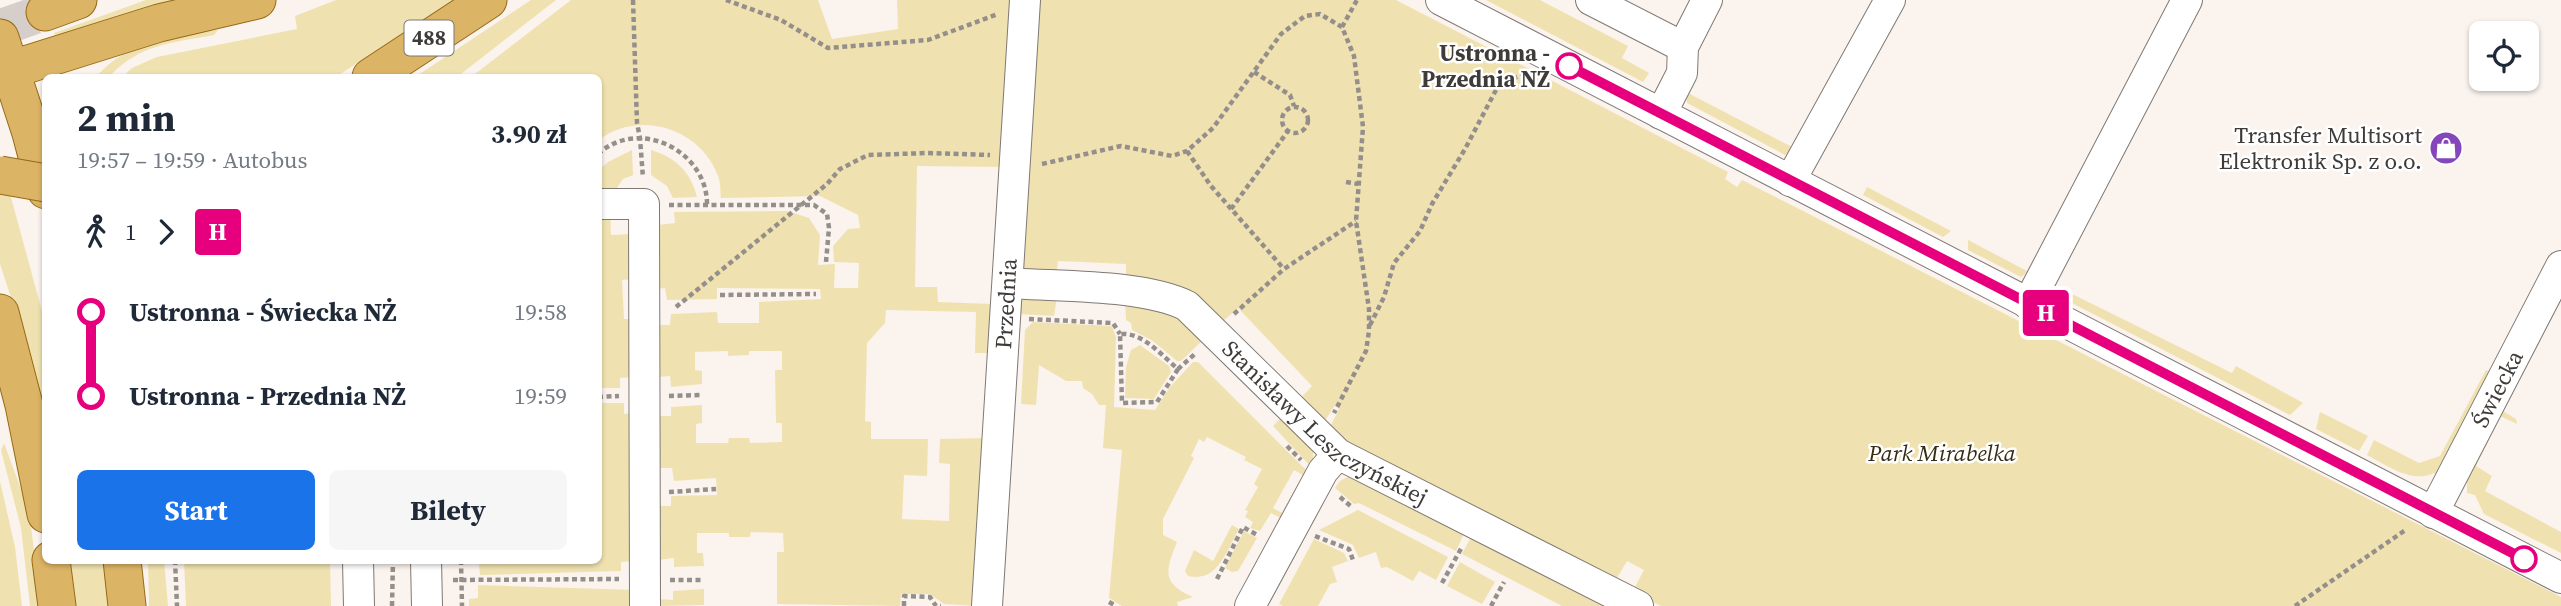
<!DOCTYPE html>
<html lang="pl">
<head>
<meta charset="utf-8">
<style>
  :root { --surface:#fff; --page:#f6f6f7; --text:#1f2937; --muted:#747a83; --accent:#1a73e8 }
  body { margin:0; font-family:"Source Serif 4",serif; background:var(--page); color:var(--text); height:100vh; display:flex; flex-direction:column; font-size:26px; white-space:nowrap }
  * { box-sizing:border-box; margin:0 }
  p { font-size:23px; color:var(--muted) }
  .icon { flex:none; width:38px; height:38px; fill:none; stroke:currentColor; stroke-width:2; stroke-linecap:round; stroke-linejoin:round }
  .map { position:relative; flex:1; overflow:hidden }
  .sheet { position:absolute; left:42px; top:74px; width:560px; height:490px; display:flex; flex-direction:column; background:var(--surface); border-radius:10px; box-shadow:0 2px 5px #0004 }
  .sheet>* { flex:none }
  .badge { padding:0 14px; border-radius:5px; font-size:24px; line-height:46px }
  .buttons { position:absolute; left:2469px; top:21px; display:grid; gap:14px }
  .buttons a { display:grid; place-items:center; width:70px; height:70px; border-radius:10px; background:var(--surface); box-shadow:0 2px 5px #0004; font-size:35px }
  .map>.badge { position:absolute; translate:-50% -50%; box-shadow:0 0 0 4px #fff }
  .legs { display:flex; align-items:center; gap:10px; height:77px; padding:0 35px; font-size:23px }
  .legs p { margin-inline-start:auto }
  .summary { display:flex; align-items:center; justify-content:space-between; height:119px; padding:0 35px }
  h1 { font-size:38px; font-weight:700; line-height:52px }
  .primary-button { display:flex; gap:14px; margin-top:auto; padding:14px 35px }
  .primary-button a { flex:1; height:80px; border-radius:10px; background:var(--accent); color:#fff; font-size:28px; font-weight:700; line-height:80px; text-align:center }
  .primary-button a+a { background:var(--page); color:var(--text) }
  ul { padding:0 35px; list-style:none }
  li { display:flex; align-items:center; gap:24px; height:84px; font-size:26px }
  li i { display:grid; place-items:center; width:10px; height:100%; margin:0 9px; background:currentColor }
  li i::after { content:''; width:18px; height:18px; margin:-9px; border:5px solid; border-radius:50%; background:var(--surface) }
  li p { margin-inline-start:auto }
  li:first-child i { background:linear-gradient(#0000 50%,currentColor 0) }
  li:last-child i { background:linear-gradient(currentColor 50%,#0000 0) }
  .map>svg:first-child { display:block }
  .green { fill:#f0e2b0 }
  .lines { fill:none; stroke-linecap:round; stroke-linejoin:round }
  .major-tunnel { stroke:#d5ceca; stroke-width:37; stroke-dasharray:37 18; stroke-linecap:butt }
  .minor-casing { stroke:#7f7873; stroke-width:32 }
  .major-casing { stroke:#966914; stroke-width:39 }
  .path { stroke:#958f8c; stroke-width:4.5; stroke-dasharray:5 3.5; stroke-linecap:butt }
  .minor { stroke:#fff; stroke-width:30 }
  .major { stroke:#dcb466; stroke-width:37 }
  .major-bridge-casing { stroke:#966914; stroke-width:39; stroke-linecap:butt }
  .major-bridge { stroke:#dcb466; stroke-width:37 }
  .line-1-casing { stroke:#fff; stroke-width:16 }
  .line-1 { stroke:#e6007e; stroke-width:10 }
  .stop-1-dot { fill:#fff; stroke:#e6007e; stroke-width:3.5 }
  .labels { text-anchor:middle; stroke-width:5; stroke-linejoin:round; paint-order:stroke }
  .shield { fill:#fff; stroke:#787674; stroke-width:2 }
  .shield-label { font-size:21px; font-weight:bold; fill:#3e3b39 }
  .stop-label { font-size:23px; font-weight:bold; fill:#3e3b39; stroke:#fff; text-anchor:end }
  .poi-label { font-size:23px; fill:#3e3b39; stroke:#fff; text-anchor:end }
  .street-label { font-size:23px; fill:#3e3b39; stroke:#fff }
  .park-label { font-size:23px; font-style:italic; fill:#352d12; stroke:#fff }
</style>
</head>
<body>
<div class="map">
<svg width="2561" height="606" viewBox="0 0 2561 606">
  <rect width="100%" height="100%" fill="#fbf3ee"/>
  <g class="green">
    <path d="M 146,0 L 180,0 L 57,39 L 54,33 Z"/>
    <path d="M 336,0 L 453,0 L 336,77 L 122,77 L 132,68 L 157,57 L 297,29 L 295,16 Z"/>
    <path d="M 531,0 L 556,0 L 457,77 L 415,77 Z"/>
    <path d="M 571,0 L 818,0 L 832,39 L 898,29 L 897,0 L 1015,0 L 1002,167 L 917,166 L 915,287 L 937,287 L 938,302 L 992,304 L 988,353 L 975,353 L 976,312 L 886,310 L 885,323 L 867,343 L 865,421 L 871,422 L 871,439 L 928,439 L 927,476 L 904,475 L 902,519 L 949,521 L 950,464 L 939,463 L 940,439 L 989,438 L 978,606 L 944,604 L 930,594 L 901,594 L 900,606 L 777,604 L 777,552 L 784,552 L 783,533 L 751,532 L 750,537 L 729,537 L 729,533 L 697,533 L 697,553 L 703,553 L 704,566 L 674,567 L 674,558 L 658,560 L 654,506 L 671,506 L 671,496 L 717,495 L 716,478 L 674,481 L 672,468 L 659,468 L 656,416 L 671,416 L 671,407 L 702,405 L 702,423 L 696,424 L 696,443 L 728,443 L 729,438 L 749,438 L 750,443 L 782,442 L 782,423 L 776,423 L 775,370 L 782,370 L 782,351 L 749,351 L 749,355 L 728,356 L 728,351 L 695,352 L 695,370 L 702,371 L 702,384 L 671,387 L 670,376 L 657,377 L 655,325 L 670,325 L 671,314 L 717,312 L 718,323 L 759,323 L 759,302 L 821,299 L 820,289 L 717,288 L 717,299 L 667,300 L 665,288 L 653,289 L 650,226 L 675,223 L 674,212 L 788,211 L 809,218 L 820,235 L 818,265 L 835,264 L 834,288 L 858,288 L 859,263 L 834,262 L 833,246 L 848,229 L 860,228 L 858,215 L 820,196 L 721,198 C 720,192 721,183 718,176 C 701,129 640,109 599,140 L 598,77 L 471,77 Z"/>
    <path d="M 1031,0 L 1396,0 L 1728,172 L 1725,179 L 1737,187 L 1742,180 L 2561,597 L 2561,606 L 1661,606 L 1649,600 L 1651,596 L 1635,587 L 1644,570 L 1627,561 L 1617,578 L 1601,569 L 1599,574 L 1337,437 L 1328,431 L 1339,409 L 1335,405 L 1323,424 L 1299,400 L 1312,386 L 1238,308 L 1222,322 L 1126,283 L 1126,264 L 1058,261 L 1056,278 L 1026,275 L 1015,253 Z"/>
    <path d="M 1486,0 L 1540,0 L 1628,46 L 1622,58 L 1649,73 L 1643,82 Z"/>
    <path d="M 218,30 L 214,35 C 172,43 139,44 109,77 L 96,77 C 130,39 170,36 218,30 Z"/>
    <path d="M 1686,92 L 1794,148 L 1785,155 L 1687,103 Z"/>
    <path d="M 632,150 L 633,175 L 623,179 L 612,195 L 599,195 L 598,171 L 608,162 Z"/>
    <path d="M 651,150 C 675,157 691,172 697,197 L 673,198 L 667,186 L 651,175 Z"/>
    <path d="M 0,157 L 45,322 L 45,434 L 14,307 L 0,264 Z"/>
    <path d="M 1867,187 L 1951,231 L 1943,237 L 1863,195 Z"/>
    <path d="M 610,211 L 611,235 L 633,234 L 634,279 L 622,280 L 624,319 L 634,319 L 634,377 L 620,378 L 620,388 L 599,388 L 598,212 Z"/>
    <path d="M 1968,240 L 2027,271 L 2025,274 L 2021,277 L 1968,250 Z"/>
    <path d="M 2060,288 L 2232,373 L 2236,366 L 2303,403 L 2290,415 L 2062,298 Z"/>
    <path d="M 1018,295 L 1057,297 L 1054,316 L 1017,314 Z"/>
    <path d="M 1125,301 L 1170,307 L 1208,335 L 1181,361 L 1177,361 L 1153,341 L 1132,330 L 1131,323 L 1126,320 Z"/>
    <path d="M 1033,322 L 1112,326 L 1116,337 L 1114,407 L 1155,410 L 1170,387 L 1193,362 L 1198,362 L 1310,474 L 1308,478 L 1294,470 L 1273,508 L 1288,516 L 1286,521 L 1271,513 L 1260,531 L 1250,528 L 1253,522 L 1245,517 L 1248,511 L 1245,510 L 1258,487 L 1254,484 L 1262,469 L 1244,460 L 1246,457 L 1207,437 L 1204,442 L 1199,439 L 1191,456 L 1194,458 L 1163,519 L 1163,535 L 1177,542 C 1165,571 1162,584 1193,597 L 1177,602 L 1178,606 L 1122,606 L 1109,598 L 1122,450 L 1103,448 L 1106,405 L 1099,405 L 1092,394 L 1083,388 L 1082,381 L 1066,381 L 1039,365 L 1036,405 L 1021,404 L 1025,330 Z"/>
    <path d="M 1140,345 L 1169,366 L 1171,372 L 1154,399 L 1125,398 L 1126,367 L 1131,350 Z"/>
    <path d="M 2486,370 L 2492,373 L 2438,479 L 2434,473 C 2411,484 2387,465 2367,455 L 2374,440 L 2419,463 L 2440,456 Z"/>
    <path d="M 599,403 L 624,403 L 624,414 L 635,413 L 633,561 L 621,562 L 621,571 L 480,575 L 479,564 L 468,563 L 468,560 L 598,560 Z"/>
    <path d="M 2503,411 L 2516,419 L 2517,424 L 2500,416 L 2476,466 L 2492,476 L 2485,491 L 2561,532 L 2561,553 L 2484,514 L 2475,495 L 2467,493 L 2467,475 L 2497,412 Z"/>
    <path d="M 2320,412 L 2368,436 L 2359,451 L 2316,429 Z"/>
    <path d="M 1286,413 L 1313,446 L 1313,469 L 1273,426 Z"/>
    <path d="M 4,443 L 29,511 L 41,606 L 30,606 L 21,528 L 1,450 Z"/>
    <path d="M 1351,475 L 1466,529 L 1456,551 L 1359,503 L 1354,504 L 1335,488 L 1340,481 Z"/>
    <path d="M 0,481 L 15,547 L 22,606 L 0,606 Z"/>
    <path d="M 1358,510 L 1448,557 L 1436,580 L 1419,571 L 1413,581 L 1387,567 L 1381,568 L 1376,552 L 1359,558 L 1353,545 L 1319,530 Z"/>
    <path d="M 1232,525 L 1239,529 C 1227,550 1218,583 1188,576 L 1185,571 L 1194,550 L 1213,561 Z"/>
    <path d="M 1244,531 L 1257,538 L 1238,571 L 1232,572 L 1225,568 Z"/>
    <path d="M 1473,533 L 1611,606 L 1562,606 L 1462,554 Z"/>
    <path d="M 1314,539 L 1344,553 L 1348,561 L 1332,567 L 1337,582 L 1330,584 L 1318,606 L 1283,606 L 1279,604 Z"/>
    <path d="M 67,560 L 107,560 L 112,606 L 72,606 Z"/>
    <path d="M 148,560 L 164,560 L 168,606 L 149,606 Z"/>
    <path d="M 184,560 L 330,560 L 331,606 L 186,606 Z"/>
    <path d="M 1460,562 L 1495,582 L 1482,604 L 1447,586 Z"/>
    <path d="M 478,585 L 637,590 L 637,606 L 469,606 L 469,599 L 478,598 Z"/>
    <path d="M 704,589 L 704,605 L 657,606 L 657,599 L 673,600 L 673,591 Z"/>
  </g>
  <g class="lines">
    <path class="major-tunnel" d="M 0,28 L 45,12"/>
    <defs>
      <g id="minor">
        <path d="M 1441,0 L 2561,578"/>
        <path d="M 1591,0 L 1683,47"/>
        <path d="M 1661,114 L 1682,73 L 1683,47 L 1707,0"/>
        <path d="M 1790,181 L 1890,0"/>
        <path d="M 598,204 L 644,204 L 645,606"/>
        <path id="s1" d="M 1008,283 C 1059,287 1143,284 1187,306 L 1338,454 L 1638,606"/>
        <path d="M 2028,304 L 2187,0"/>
        <path id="s2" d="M 2433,513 L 2561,266"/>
        <path d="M 358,560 L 359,606"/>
        <path d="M 426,560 L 427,606"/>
        <path id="s3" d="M 987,606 L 1025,0"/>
        <path d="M 1250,606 L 1323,471 L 1338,454"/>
      </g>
      <g id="major">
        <path d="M 45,12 L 78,0"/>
        <path d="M 0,38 L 31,133 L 46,190"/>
        <path d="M 0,73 L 159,23 L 257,0"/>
        <path d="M 371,77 L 488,0"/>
        <path d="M 0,313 L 24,405 L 46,514"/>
        <path d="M 51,560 L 57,606"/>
        <path d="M 122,560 L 127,606"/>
      </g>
    </defs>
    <use href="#minor" class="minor-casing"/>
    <use href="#major" class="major-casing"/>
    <g class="path">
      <path d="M 633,0 L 637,123 L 640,138 L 643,178"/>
      <path d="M 726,0 L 781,20 L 828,48 L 928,40 L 998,14"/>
      <path d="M 1342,27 L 1357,0"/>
      <path d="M 1254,72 L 1290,95 L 1294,106"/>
      <circle cx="1295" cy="120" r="13"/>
      <path d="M 1187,151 L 1211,186 L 1284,269"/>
      <path d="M 598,154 C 640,116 708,152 707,205"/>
      <path d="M 1042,164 L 1121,146 L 1172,156 L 1187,151 L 1213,128 L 1281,34 L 1305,16 L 1320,14 L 1342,27 L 1354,56 L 1363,127 L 1356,221 L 1369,309 L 1369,331 L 1366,351 L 1334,413"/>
      <path d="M 1346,182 L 1358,184"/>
      <path d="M 669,205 L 814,205 L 827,214 L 829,228 L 826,262"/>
      <path d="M 1231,209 L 1288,131"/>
      <path d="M 720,295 L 816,294"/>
      <path d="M 676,307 L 827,184 L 840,169 L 868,155 L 928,153 L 990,155"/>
      <path d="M 1234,314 L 1284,269 L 1356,221"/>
      <path d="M 1029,319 L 1113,323 L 1120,334"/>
      <path d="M 1370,325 L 1384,297 L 1394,263 L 1420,231 L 1432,204 L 1465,149 L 1496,90 L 1503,82 L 1525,74"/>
      <path d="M 1178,369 L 1157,402 L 1122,403 L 1120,334 C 1143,332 1161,355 1178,369 L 1196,353"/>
      <path d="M 669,396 L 702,395"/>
      <path d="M 598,397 L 619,396"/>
      <path d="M 1287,446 L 1301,460"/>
      <path d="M 669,492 L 716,489"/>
      <path d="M 1340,497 L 1353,508"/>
      <path d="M 1315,536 L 1349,549 L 1353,560"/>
      <path d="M 175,560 L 177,606"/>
      <path d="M 461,560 L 462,606"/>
      <path d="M 1217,579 L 1243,527 L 1259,536"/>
      <path d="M 453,580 L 619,579"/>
      <path d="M 670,580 L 704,580"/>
      <path d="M 1442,583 L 1462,547"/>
      <path d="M 1109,602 L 1116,606"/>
      <path d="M 392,606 L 393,560"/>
      <path d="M 904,606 L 904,596 L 930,597 L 936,606 L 941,606"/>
      <path d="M 1491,606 L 1504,582"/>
      <path d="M 2295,606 L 2407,529"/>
    </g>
    <use href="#minor" class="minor"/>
    <use href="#major" class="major"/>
    <defs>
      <path id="major-bridge" d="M 0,175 L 46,183"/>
    </defs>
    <use href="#major-bridge" class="major-bridge-casing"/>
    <use href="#major-bridge" class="major-bridge"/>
  </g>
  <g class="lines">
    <defs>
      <path id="line-1" d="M 1569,66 L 2524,559"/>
    </defs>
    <use href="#line-1" class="line-1-casing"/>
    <use href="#line-1" class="line-1"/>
  </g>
  <defs>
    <symbol id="shop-disc" viewBox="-11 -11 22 22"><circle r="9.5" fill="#8546bb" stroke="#fff"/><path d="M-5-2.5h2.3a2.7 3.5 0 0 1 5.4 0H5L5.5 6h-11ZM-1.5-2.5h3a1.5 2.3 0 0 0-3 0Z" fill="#fff"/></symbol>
  </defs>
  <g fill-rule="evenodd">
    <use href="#shop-disc" x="2427" y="129" width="38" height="38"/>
  </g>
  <g class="stop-1-dot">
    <circle cx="1569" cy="66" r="12"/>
    <circle cx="2524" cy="559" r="12"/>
  </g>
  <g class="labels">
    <rect class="shield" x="404.5" y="20.5" width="49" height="35" rx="5"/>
    <g class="shield-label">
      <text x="429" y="45">488</text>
    </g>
    <g class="stop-label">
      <text x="1550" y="61">Ustronna -<tspan x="1550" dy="26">Przednia NŻ</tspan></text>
    </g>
    <g class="poi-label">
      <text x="2422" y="143">Transfer Multisort<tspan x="2422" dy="26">Elektronik Sp. z o.o.</tspan></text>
    </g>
    <g class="street-label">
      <text dy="8" stroke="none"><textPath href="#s3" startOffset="303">Przednia</textPath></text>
      <text dy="8" stroke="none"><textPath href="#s2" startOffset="140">Świecka</textPath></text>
      <text dy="8" stroke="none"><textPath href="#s1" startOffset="364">Stanisławy Leszczyńskiej</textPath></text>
    </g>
    <g class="park-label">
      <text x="1942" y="461">Park Mirabelka</text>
    </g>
  </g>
</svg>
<div class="buttons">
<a><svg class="icon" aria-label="locate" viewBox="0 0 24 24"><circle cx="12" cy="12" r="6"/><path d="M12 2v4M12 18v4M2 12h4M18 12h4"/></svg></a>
</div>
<b class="badge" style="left:2046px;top:313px;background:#e6007e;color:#fff">H</b>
<section class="sheet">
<div class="summary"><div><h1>2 min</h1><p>19:57 – 19:59 · Autobus</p></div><b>3.90 zł</b></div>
<div class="legs"><svg class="icon" aria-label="walk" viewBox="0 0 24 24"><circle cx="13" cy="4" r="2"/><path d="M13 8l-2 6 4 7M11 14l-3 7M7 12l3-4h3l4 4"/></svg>1<svg class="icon" aria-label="forward" viewBox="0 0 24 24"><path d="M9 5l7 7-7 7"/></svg><b class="badge" style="background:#e6007e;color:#fff">H</b></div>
<ul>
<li><i style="color:#e6007e"></i><b>Ustronna - Świecka NŻ</b><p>19:58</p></li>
<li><i style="color:#e6007e"></i><b>Ustronna - Przednia NŻ</b><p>19:59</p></li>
</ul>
<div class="primary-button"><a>Start</a><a>Bilety</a></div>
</section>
</div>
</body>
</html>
